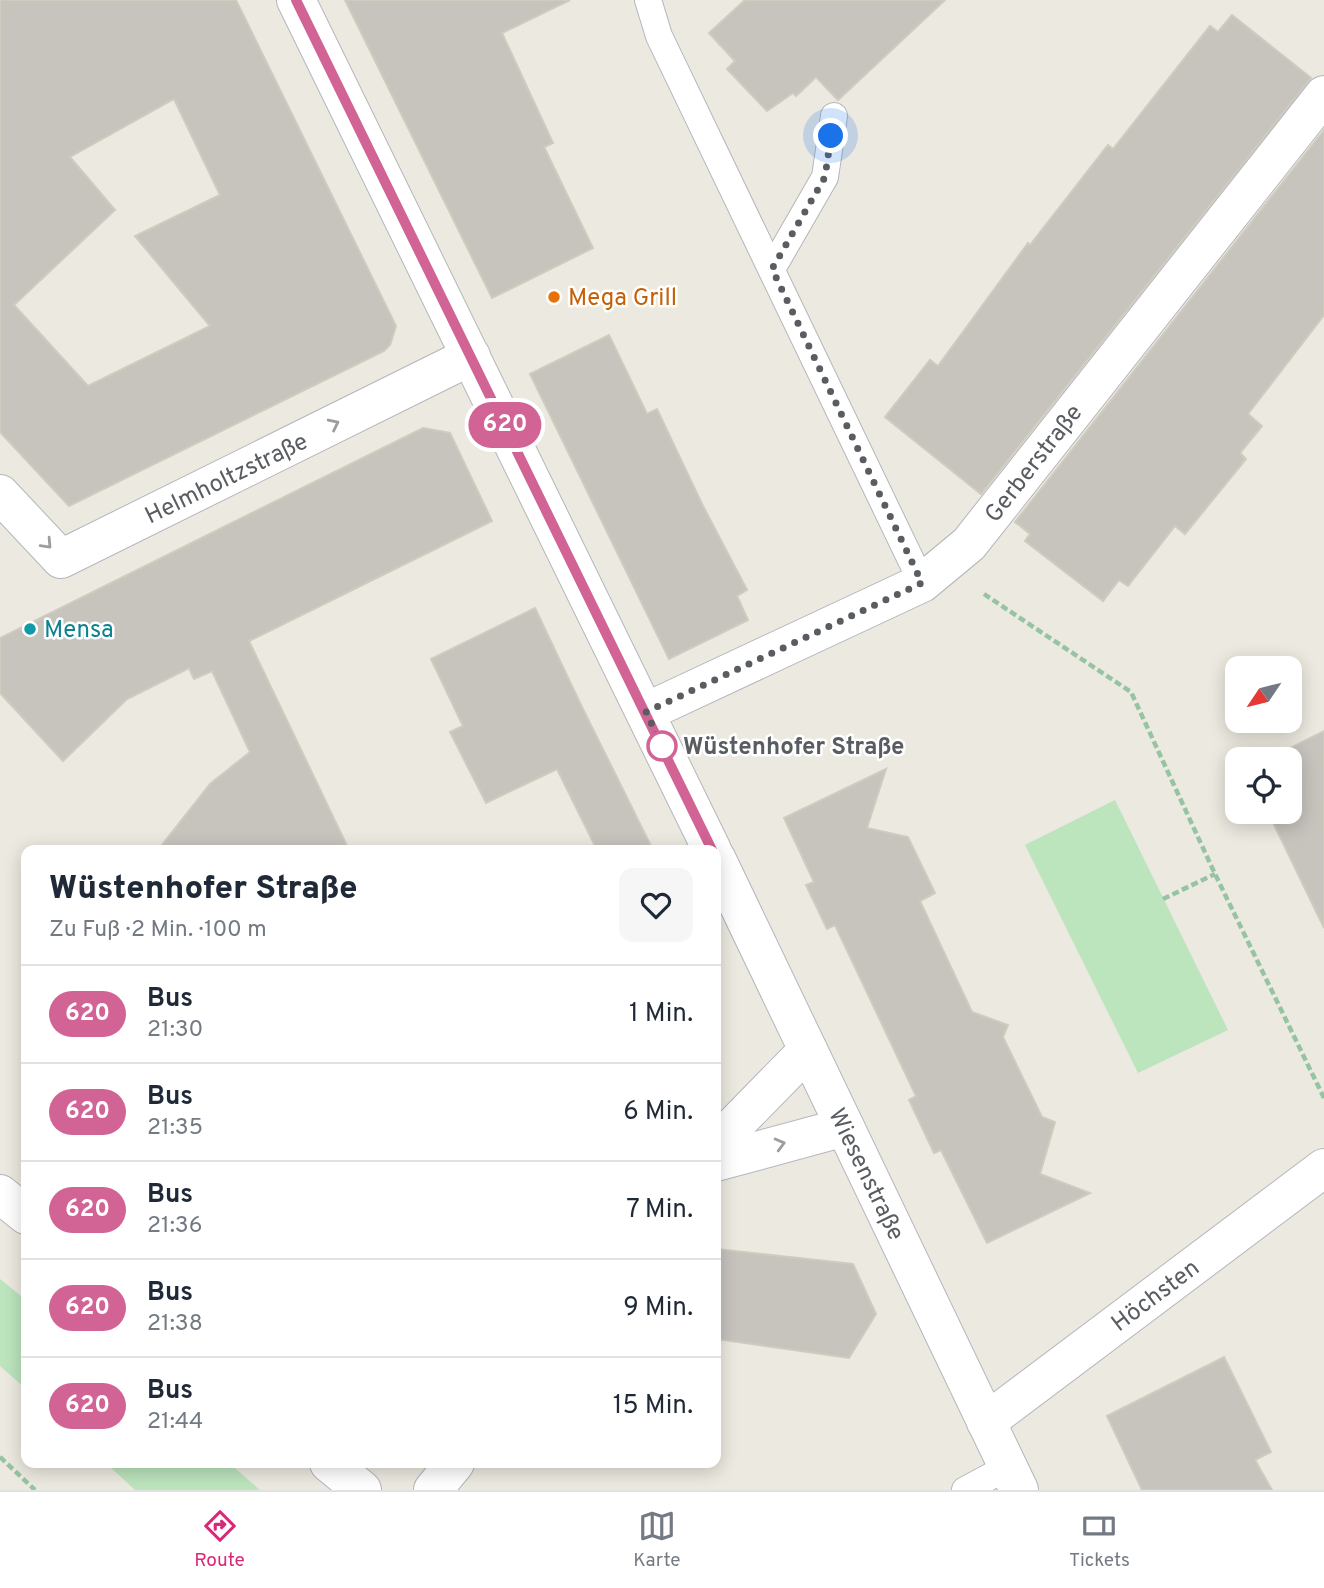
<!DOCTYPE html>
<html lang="de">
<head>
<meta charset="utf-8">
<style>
  :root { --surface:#fff; --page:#f6f6f7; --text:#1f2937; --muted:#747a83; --line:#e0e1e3; --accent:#db2777 }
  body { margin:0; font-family:Overpass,sans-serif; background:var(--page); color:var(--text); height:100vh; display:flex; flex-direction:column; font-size:26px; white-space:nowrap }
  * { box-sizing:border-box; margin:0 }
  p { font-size:23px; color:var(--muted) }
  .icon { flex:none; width:38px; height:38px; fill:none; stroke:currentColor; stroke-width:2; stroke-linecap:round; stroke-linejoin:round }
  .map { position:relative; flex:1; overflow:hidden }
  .details { position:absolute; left:21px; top:845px; width:700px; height:623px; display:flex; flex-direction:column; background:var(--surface); border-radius:14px; box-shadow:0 4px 18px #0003 }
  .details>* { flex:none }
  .badge { padding:0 14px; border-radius:23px; font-size:24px; line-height:46px }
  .needle { width:46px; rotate:235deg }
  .fabs { position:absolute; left:1225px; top:656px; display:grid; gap:14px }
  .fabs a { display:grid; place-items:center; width:77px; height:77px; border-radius:14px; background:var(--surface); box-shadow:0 4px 18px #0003; font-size:35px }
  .you { position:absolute; width:35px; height:35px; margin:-18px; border:5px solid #fff; border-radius:50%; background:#1a73e8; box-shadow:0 0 0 10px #1a73e833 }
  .map>.badge { position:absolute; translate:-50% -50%; box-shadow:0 0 0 4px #fff }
  .round { display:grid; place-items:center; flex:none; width:74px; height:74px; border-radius:14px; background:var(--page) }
  .summary { display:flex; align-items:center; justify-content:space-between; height:119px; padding:0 28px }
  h1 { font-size:33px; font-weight:800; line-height:52px }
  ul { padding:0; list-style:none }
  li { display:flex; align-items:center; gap:21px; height:98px; padding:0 28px; border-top:2px solid var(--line) }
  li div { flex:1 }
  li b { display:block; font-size:26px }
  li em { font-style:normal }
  li .badge { min-width:77px; font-weight:700; text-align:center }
  .tab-bar { display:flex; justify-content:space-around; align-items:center; height:98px; border-top:2px solid var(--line); background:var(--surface); font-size:19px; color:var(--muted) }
  .tab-bar a { display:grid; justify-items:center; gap:4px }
  .tab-bar .current { color:var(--accent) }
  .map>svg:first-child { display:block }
  .green { fill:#bce4bd }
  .building { fill:#c7c4be; stroke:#d0cbbf; stroke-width:2; fill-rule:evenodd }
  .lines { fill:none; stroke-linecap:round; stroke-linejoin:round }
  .lane-casing { stroke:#b3b6bb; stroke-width:28 }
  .street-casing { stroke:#b3b6bb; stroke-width:40 }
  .path { stroke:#96c4a3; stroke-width:4.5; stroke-dasharray:7 3.5; stroke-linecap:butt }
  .lane { stroke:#fff; stroke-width:26 }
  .street { stroke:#fff; stroke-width:38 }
  .oneway { stroke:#9b9ea0 }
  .line-casing { stroke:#fff; stroke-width:16 }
  .line { stroke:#d26395; stroke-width:10 }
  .walk { stroke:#595d61; stroke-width:7; stroke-dasharray:0 12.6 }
  .food-dot { fill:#e8710a; stroke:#fff; stroke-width:2.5 }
  .culture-dot { fill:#0f9aa8; stroke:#fff; stroke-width:2.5 }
  .stop-dot { fill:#fff; stroke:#d26395; stroke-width:3.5 }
  .labels { text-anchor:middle; stroke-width:5; stroke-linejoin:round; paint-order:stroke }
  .food-label { font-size:24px; fill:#c56008; stroke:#fff; text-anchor:start }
  .street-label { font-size:24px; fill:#595d61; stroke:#fff }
  .culture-label { font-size:24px; fill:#0d838f; stroke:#fff; text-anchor:start }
  .stop-label { font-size:24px; font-weight:bold; fill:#595d61; stroke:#fff; text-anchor:start }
</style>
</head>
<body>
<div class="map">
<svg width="1324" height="1490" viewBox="0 0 1324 1490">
  <rect width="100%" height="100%" fill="#ece9e0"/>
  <g class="green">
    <path d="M 1115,800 L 1228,1030 L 1138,1073 L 1025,845 Z"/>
    <path d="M 0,1279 L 26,1300 L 26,1389 L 0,1366 Z"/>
    <path d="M 106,1463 L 229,1463 L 260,1490 L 135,1490 Z"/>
  </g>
  <g class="building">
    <path d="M 0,0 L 236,0 L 396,326 L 390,345 L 384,351 L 69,506 L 0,432 ZM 174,99 L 220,195 L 135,236 L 210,326 L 88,386 L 14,305 L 115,210 L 70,157 Z"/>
    <path d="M 345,0 L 570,0 L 502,33 L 553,143 L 544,147 L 593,248 L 492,298 Z"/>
    <path d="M 745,0 L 945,0 L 838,100 L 816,77 L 796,96 L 793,93 L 767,111 L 727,69 L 735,61 L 709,33 Z"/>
    <path d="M 1232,15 L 1311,78 L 981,494 L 885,417 L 930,360 L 938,366 L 1028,243 L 1030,245 L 1108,145 L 1113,149 L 1210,26 L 1218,32 Z"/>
    <path d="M 1324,130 L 1324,315 L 1248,414 L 1262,426 L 1240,453 L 1246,459 L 1185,534 L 1175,526 L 1128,586 L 1119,580 L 1103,601 L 1025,541 L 1030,534 L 1015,522 Z"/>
    <path d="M 609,335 L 647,414 L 657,409 L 702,504 L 747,590 L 737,596 L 748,620 L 669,659 L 530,374 Z"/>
    <path d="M 423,428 L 450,433 L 492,521 L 249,641 L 349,850 L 158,850 L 210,784 L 250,752 L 212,671 L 194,679 L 189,668 L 127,699 L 63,761 L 0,693 L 0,638 Z"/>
    <path d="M 535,608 L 581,705 L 653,850 L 597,850 L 557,769 L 486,803 L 450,732 L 463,726 L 431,659 Z"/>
    <path d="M 1324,731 L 1324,928 L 1268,812 L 1290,812 L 1290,760 L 1266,760 Z"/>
    <path d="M 886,769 L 867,828 L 908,837 L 935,893 L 920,901 L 972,1012 L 1008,1025 L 1003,1037 L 1042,1117 L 1055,1122 L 1040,1174 L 1090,1193 L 987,1243 L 941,1150 L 934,1153 L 909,1100 L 916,1096 L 835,925 L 827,929 L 806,885 L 814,882 L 784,818 Z"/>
    <path d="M 716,1249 L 853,1264 L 876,1314 L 849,1358 L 716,1339 Z"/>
    <path d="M 1224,1357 L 1271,1452 L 1255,1460 L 1272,1490 L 1142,1490 L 1107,1416 Z"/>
  </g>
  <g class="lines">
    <defs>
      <g id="lane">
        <path d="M 648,0 L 659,36 L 922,583"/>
        <path d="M 772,269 L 825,177 L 834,116"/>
        <path d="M 965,1490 L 1008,1467"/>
      </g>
      <g id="street">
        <path d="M 296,0 L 712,850"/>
        <path d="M 0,494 L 61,559 L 471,356"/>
        <path d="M 646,712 L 922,583 L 969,544 L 1324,95"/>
        <path d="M 716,858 L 1019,1490"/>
        <path d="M 716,1144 L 808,1050"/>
        <path d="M 716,1162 L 845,1127"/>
        <path d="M 0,1194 L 26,1215"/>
        <path d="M 986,1422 L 1324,1168"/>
        <path d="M 329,1463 L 362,1490"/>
        <path d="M 433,1490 L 455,1463"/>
      </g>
    </defs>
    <use href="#lane" class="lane-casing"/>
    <use href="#street" class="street-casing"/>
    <g class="path">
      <path d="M 984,594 L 1131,692 L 1215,874 L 1324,1098"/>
      <path d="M 1163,899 L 1215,874"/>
      <path d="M 0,1457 L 35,1490"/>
    </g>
    <use href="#lane" class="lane"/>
    <use href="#street" class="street"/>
  </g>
  <defs><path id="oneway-chevron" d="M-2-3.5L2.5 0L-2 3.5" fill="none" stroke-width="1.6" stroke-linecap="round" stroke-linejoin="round" transform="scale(1.75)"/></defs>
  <g class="oneway">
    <use href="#oneway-chevron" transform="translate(334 424) rotate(-26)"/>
    <use href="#oneway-chevron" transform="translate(47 544) rotate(47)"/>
    <use href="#oneway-chevron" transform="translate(780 1144) rotate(-15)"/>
  </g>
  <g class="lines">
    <defs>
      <path id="line" d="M 296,0 L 712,850"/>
    </defs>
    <use href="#line" class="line-casing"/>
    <use href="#line" class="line"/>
    <path class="walk" d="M 662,746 L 646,712 L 922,583 L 772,269 L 825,177 L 831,136"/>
  </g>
  <circle class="food-dot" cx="554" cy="297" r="7"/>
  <circle class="culture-dot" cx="30" cy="629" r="7"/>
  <circle class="stop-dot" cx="662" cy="746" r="14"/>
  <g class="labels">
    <g class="food-label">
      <text x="568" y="305">Mega Grill</text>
    </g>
    <g class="street-label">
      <text transform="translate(1033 463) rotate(-52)" y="8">Gerberstraße</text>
      <text transform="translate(226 478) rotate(-26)" y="8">Helmholtzstraße</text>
      <text transform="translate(867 1174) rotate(64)" y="8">Wiesenstraße</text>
      <text transform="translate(1155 1295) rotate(-37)" y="8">Höchsten</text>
    </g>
    <g class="culture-label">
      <text x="44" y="637">Mensa</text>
    </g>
    <g class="stop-label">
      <text x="683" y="754">Wüstenhofer Straße</text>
    </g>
  </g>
</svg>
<div class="fabs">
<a><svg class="needle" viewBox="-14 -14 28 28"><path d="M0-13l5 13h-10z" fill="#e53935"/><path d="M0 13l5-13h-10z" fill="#747a83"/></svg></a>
<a><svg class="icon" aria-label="locate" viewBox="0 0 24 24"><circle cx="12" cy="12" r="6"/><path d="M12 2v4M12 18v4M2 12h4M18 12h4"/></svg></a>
</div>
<div class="you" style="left:831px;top:136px"></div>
<b class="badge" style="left:505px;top:425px;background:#d26395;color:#fff">620</b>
<section class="details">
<div class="summary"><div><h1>Wüstenhofer Straße</h1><p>Zu Fuß · 2 Min. · 100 m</p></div><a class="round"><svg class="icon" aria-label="heart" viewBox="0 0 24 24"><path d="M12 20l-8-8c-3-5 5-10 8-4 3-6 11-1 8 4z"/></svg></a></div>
<ul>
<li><span class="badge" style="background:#d26395;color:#fff">620</span><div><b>Bus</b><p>21:30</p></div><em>1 Min.</em></li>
<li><span class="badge" style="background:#d26395;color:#fff">620</span><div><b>Bus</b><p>21:35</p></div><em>6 Min.</em></li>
<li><span class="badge" style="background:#d26395;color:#fff">620</span><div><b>Bus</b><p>21:36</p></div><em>7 Min.</em></li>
<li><span class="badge" style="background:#d26395;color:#fff">620</span><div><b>Bus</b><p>21:38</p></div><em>9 Min.</em></li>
<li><span class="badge" style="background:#d26395;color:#fff">620</span><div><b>Bus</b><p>21:44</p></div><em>15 Min.</em></li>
</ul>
</section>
</div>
<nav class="tab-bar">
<a class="current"><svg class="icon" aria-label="directions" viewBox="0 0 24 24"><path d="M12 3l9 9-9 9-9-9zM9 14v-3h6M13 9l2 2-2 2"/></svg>Route</a>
<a><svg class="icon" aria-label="map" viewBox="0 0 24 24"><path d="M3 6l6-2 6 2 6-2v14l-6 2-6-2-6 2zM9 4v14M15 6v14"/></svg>Karte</a>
<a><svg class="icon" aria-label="tickets" viewBox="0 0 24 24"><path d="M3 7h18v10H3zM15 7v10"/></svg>Tickets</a>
</nav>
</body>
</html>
